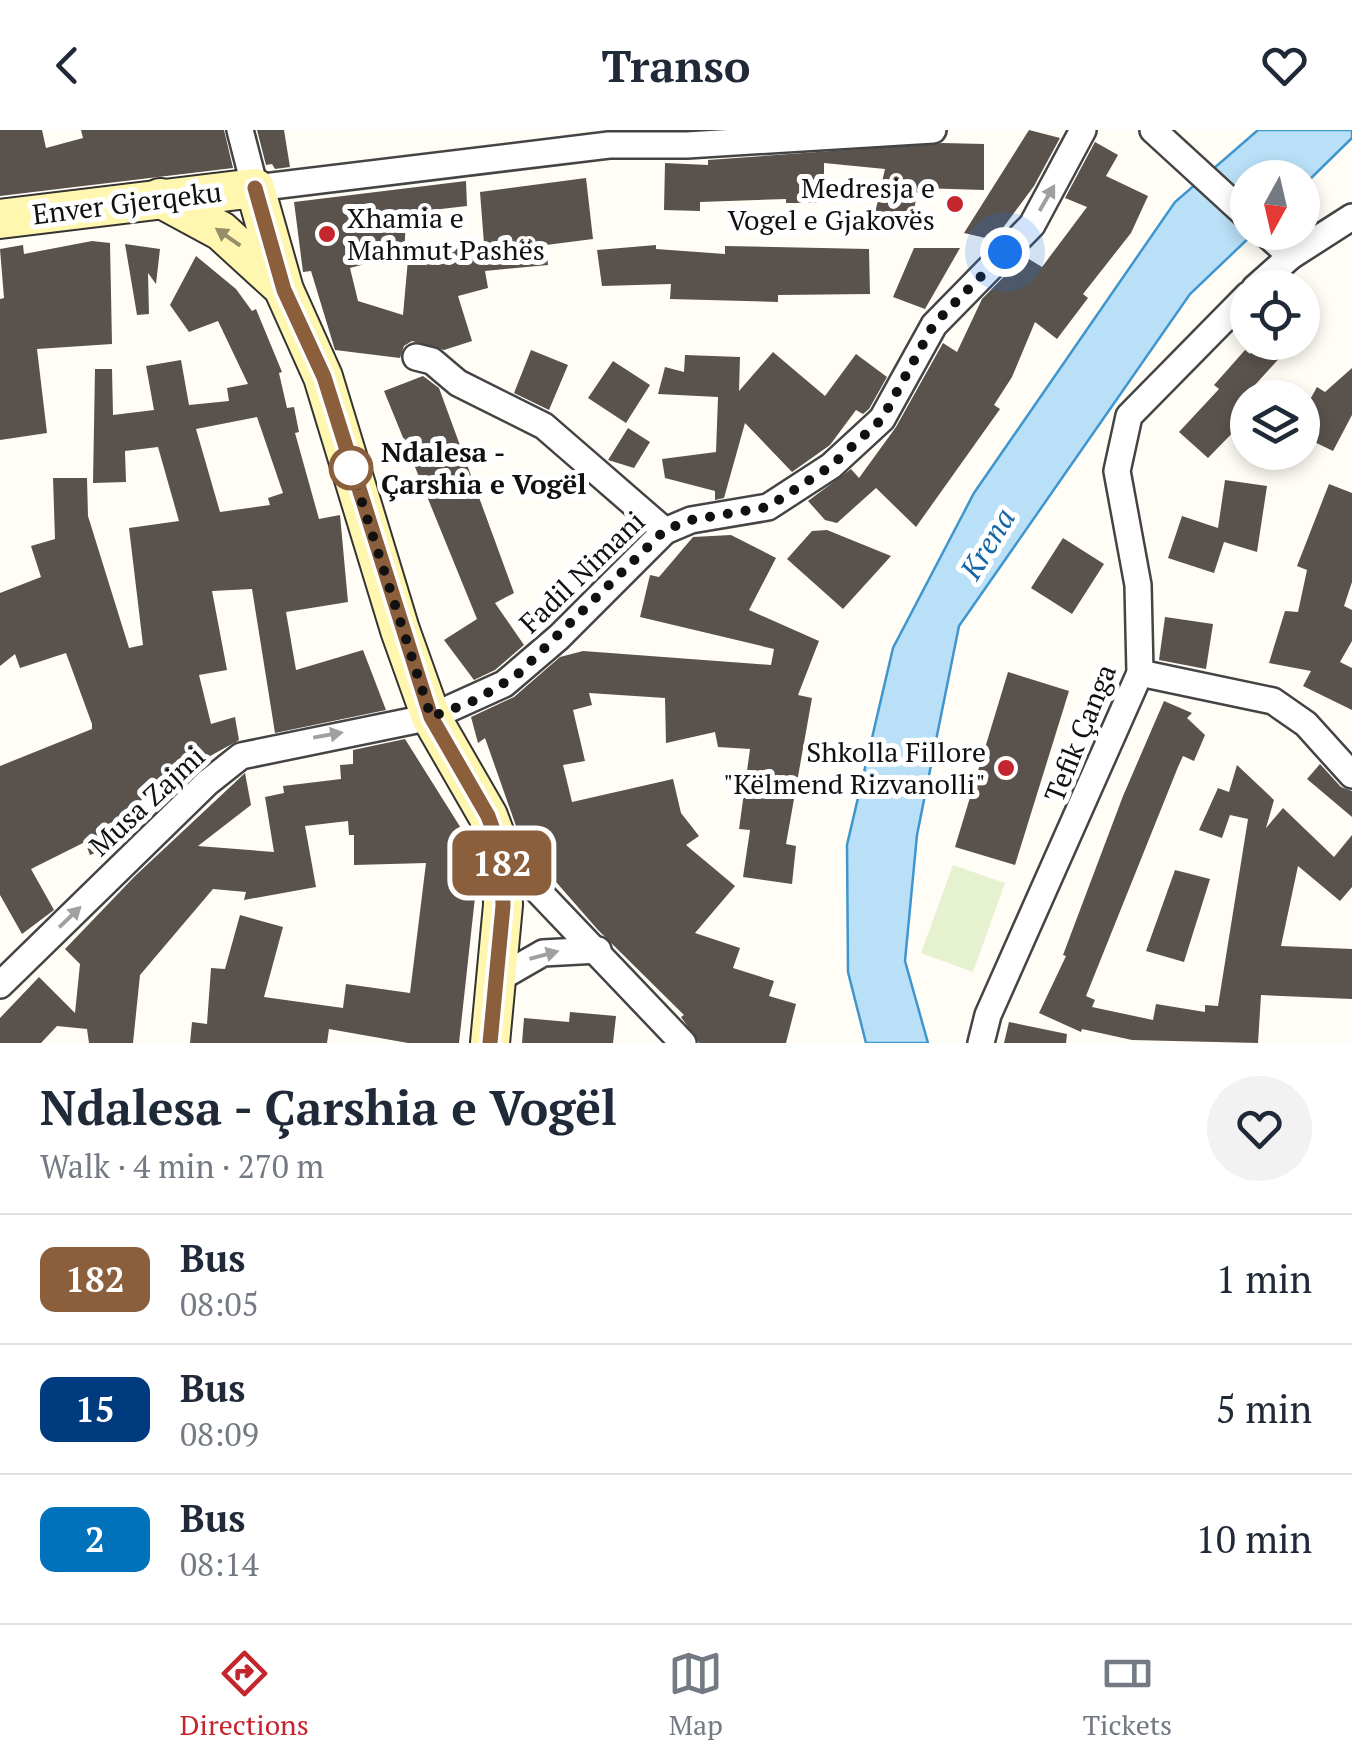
<!DOCTYPE html>
<html lang="en">
<head>
<meta charset="utf-8">
<style>
  :root { --surface:#fff; --page:#f2f2f3; --text:#1f2937; --muted:#747a83; --line:#e0e1e3; --accent:#c4262e }
  body { margin:0; font-family:"PT Serif",serif; background:var(--page); color:var(--text); height:100vh; display:flex; flex-direction:column; font-size:38px; white-space:nowrap }
  * { box-sizing:border-box; margin:0 }
  p { font-size:32px; color:var(--muted) }
  .icon { flex:none; width:55px; height:55px; fill:none; stroke:currentColor; stroke-width:2; stroke-linecap:round; stroke-linejoin:round }
  .map { position:relative; height:913px; overflow:hidden }
  .panel { display:flex; flex-direction:column; background:var(--surface); flex:1 }
  .panel>* { flex:none }
  .badge { padding:0 20px; border-radius:15px; font-size:35px; line-height:65px }
  .needle { width:65px; rotate:188deg }
  .fabs { position:absolute; left:1230px; top:30px; display:grid; gap:20px }
  .fabs a { display:grid; place-items:center; width:90px; height:90px; border-radius:50%; background:var(--surface); box-shadow:0 5px 15px #0003; font-size:50px }
  .you { position:absolute; width:50px; height:50px; margin:-25px; border:8px solid #fff; border-radius:50%; background:#1a73e8; box-shadow:0 0 0 15px #1a73e833 }
  .map>.badge { position:absolute; translate:-50% -50%; box-shadow:0 0 0 5px #fff }
  .round { display:grid; place-items:center; flex:none; width:105px; height:105px; border-radius:52px; background:var(--page) }
  .overview { display:flex; align-items:center; justify-content:space-between; height:170px; padding:0 40px }
  h1 { font-size:48px; font-weight:700; line-height:75px }
  ul { padding:0; list-style:none }
  li { display:flex; align-items:center; gap:30px; height:130px; padding:0 40px; border-top:2px solid var(--line) }
  li div { flex:1 }
  li b { display:block; font-size:38px }
  li em { font-style:normal }
  li .badge { min-width:110px; font-weight:700; text-align:center }
  header { display:flex; justify-content:space-between; align-items:center; height:130px; padding:0 40px; background:var(--surface); font-size:45px; font-weight:700 }
  .menu { display:flex; justify-content:space-around; align-items:center; height:140px; border-top:2px solid var(--line); background:var(--surface); font-size:28px; color:var(--muted) }
  .menu a { display:grid; justify-items:center; gap:5px }
  .menu .selected { color:var(--accent) }
  .map>svg:first-child { display:block }
  .pitch { fill:#e6f2cf }
  .water { fill:#b9e0f7; stroke:#3f96cf; stroke-width:2.5 }
  .building { fill:#5a524d; fill-rule:evenodd }
  .lines { fill:none; stroke-linecap:round; stroke-linejoin:round }
  .street-casing { stroke:#444; stroke-width:30 }
  .secondary-casing { stroke:#333; stroke-width:42 }
  .street { stroke:#fff; stroke-width:25 }
  .secondary { stroke:#fff6b0; stroke-width:38 }
  .oneway { fill:#a0a0a0 }
  .oneway2 { fill:#948f68 }
  .line-casing { stroke:#fff; stroke-width:22 }
  .line { stroke:#8b5e3c; stroke-width:15 }
  .walk { stroke:#111; stroke-width:10; stroke-dasharray:0 18 }
  .poi-dot { fill:#c4262e; stroke:#fff; stroke-width:4 }
  .stop-dot { fill:#fff; stroke:#8b5e3c; stroke-width:5 }
  .labels { text-anchor:middle; stroke-width:10; stroke-linejoin:round; paint-order:stroke }
  .poi-label { font-size:28px; fill:#111; stroke:#fff; text-anchor:end }
  .street-label { font-size:28px; fill:#111; stroke:#fff }
  .stop-label { font-size:28px; font-weight:bold; fill:#111; stroke:#fff; text-anchor:start }
  .water-label { font-size:30px; font-style:italic; fill:#1768a6; stroke:#fff }
</style>
</head>
<body>
<header><svg class="icon" aria-label="back" viewBox="0 0 24 24"><path d="M15 5l-7 7 7 7"/></svg>Transo<svg class="icon" aria-label="heart" viewBox="0 0 24 24"><path d="M12 20l-8-8c-3-5 5-10 8-4 3-6 11-1 8 4z"/></svg></header>
<div class="map">
<svg width="1352" height="913" viewBox="0 0 1352 913">
  <rect width="100%" height="100%" fill="#fffdf5"/>
  <path class="pitch" d="M 953,735 L 1005,753 L 973,842 L 921,823 Z"/>
  <path class="water" d="M 1258,0 L 1352,0 L 1352,8 L 1303,56 L 1302,48 L 1248,48 L 1248,102 L 1254,103 L 1190,164 L 959,496 L 917,705 L 905,831 L 928,913 L 866,913 L 848,842 L 847,715 L 893,518 L 974,363 L 1175,72 Z"/>
  <g class="building">
    <path d="M 0,0 L 42,0 L 46,18 L 83,8 L 81,0 L 224,0 L 233,38 L 0,66 Z"/>
    <path d="M 257,0 L 284,0 L 290,37 L 275,39 L 272,34 L 266,35 Z"/>
    <path d="M 1029,0 L 1060,8 L 1034,56 L 994,110 L 964,103 Z"/>
    <path d="M 1095,12 L 1118,25 L 1106,46 L 1148,66 L 1131,103 L 1083,164 L 1088,168 L 1057,209 L 1035,192 L 1012,247 L 994,275 L 1000,279 L 916,397 L 876,358 L 837,393 L 825,390 L 808,371 L 851,339 L 859,348 L 896,297 L 943,213 L 957,222 L 982,169 L 1024,126 L 1042,137 L 1087,77 L 1065,68 Z"/>
    <path d="M 943,13 L 984,14 L 984,60 L 919,58 L 911,91 L 875,83 L 885,39 L 824,33 L 824,73 L 786,73 L 786,69 L 700,72 L 700,81 L 664,80 L 665,33 L 708,35 L 708,30 Z"/>
    <path d="M 586,48 L 593,109 L 546,115 L 548,135 L 485,141 L 488,158 L 458,166 L 472,211 L 444,220 L 412,211 L 404,216 L 400,228 L 335,220 L 311,141 L 303,142 L 294,72 L 466,51 L 467,76 L 406,83 L 404,133 L 372,132 L 350,138 L 358,171 L 403,185 L 409,118 L 444,121 L 484,114 L 480,62 Z"/>
    <path d="M 92,111 L 110,113 L 112,214 L 37,219 L 47,303 L 0,310 L 0,169 L 4,168 L 0,119 L 23,115 L 24,124 Z"/>
    <path d="M 125,114 L 160,119 L 156,154 L 148,143 L 149,184 L 137,185 Z"/>
    <path d="M 656,115 L 656,119 L 725,124 L 725,116 L 869,119 L 870,164 L 778,165 L 778,172 L 670,169 L 671,154 L 602,156 L 597,120 Z"/>
    <path d="M 914,118 L 960,118 L 925,179 L 893,167 Z"/>
    <path d="M 196,126 L 236,159 L 252,181 L 256,179 L 282,242 L 279,243 L 287,278 L 294,277 L 299,302 L 295,303 L 319,389 L 340,385 L 348,472 L 286,482 L 296,540 L 363,520 L 386,580 L 275,603 L 252,459 L 212,461 L 227,540 L 199,545 L 211,594 L 235,587 L 239,610 L 203,630 L 204,635 L 187,650 L 178,634 L 117,694 L 124,712 L 90,725 L 85,712 L 31,739 L 54,780 L 22,804 L 0,765 L 0,636 L 92,599 L 92,594 L 66,523 L 20,538 L 15,524 L 0,536 L 0,463 L 41,447 L 31,416 L 55,409 L 53,348 L 87,348 L 88,386 L 129,518 L 143,515 L 129,398 L 179,391 L 158,317 L 125,321 L 126,352 L 93,353 L 95,239 L 112,239 L 113,285 L 154,280 L 146,236 L 181,230 L 189,275 L 229,271 L 227,258 L 248,254 L 218,191 L 189,202 L 170,175 ZM 257,287 L 283,363 L 268,368 L 270,375 L 220,382 L 196,299 Z"/>
    <path d="M 1259,212 L 1294,212 L 1234,278 L 1246,289 L 1208,328 L 1179,302 L 1219,259 L 1214,255 L 1245,220 L 1250,224 Z"/>
    <path d="M 531,220 L 568,235 L 549,280 L 514,263 Z"/>
    <path d="M 773,222 L 825,266 L 856,224 L 887,247 L 869,279 L 863,284 L 856,280 L 830,315 L 792,342 L 745,293 L 724,368 L 715,370 L 715,361 L 665,348 L 662,329 L 716,322 L 718,267 L 658,264 L 665,237 L 684,242 L 685,225 L 740,227 L 739,261 Z"/>
    <path d="M 613,231 L 650,255 L 626,293 L 588,268 Z"/>
    <path d="M 1352,238 L 1352,285 L 1333,321 L 1302,306 L 1302,284 L 1317,257 L 1325,262 Z"/>
    <path d="M 423,246 L 439,258 L 514,463 L 495,473 L 524,515 L 495,540 L 474,550 L 444,510 L 477,489 L 384,261 Z"/>
    <path d="M 628,298 L 650,312 L 634,338 L 608,330 Z"/>
    <path d="M 1225,350 L 1267,356 L 1257,422 L 1224,412 L 1214,443 L 1168,428 L 1182,386 L 1218,398 Z"/>
    <path d="M 1329,354 L 1352,363 L 1352,452 L 1344,476 L 1352,480 L 1352,511 L 1340,532 L 1352,538 L 1352,580 L 1303,556 L 1311,541 L 1269,533 L 1285,481 L 1298,482 L 1307,440 L 1297,436 Z"/>
    <path d="M 827,400 L 891,426 L 843,479 L 787,429 L 812,401 Z"/>
    <path d="M 731,405 L 776,428 L 749,480 L 819,511 L 798,565 L 812,568 L 786,714 L 796,716 L 792,754 L 743,747 L 750,700 L 739,699 L 750,619 L 718,617 L 715,602 L 666,613 L 665,568 L 589,563 L 592,575 L 573,580 L 585,631 L 563,635 L 572,672 L 673,649 L 681,683 L 699,706 L 686,715 L 735,756 L 695,803 L 740,818 L 733,838 L 774,851 L 769,866 L 796,874 L 786,913 L 699,913 L 681,887 L 684,885 L 598,800 L 522,713 L 485,608 L 478,613 L 471,587 L 514,567 L 560,527 L 583,521 L 771,535 L 774,519 L 640,487 L 650,445 L 659,447 L 693,407 Z"/>
    <path d="M 1063,408 L 1104,434 L 1072,484 L 1031,458 Z"/>
    <path d="M 1165,487 L 1213,494 L 1206,539 L 1159,530 Z"/>
    <path d="M 1008,542 L 1069,561 L 1015,735 L 955,717 Z"/>
    <path d="M 1164,571 L 1192,583 L 1187,588 L 1205,605 L 1194,631 L 1183,626 L 1178,637 L 1086,866 L 1095,870 L 1092,877 L 1153,890 L 1156,874 L 1205,882 L 1205,875 L 1218,876 L 1248,689 L 1230,685 L 1222,708 L 1199,700 L 1218,658 L 1229,662 L 1237,635 L 1274,670 L 1266,698 L 1283,678 L 1334,727 L 1352,705 L 1352,757 L 1340,771 L 1298,736 L 1281,816 L 1352,819 L 1352,869 L 1261,865 L 1258,913 L 1132,910 L 1082,899 L 1081,902 L 1039,883 L 1066,826 L 1063,825 L 1123,666 Z"/>
    <path d="M 405,609 L 464,703 L 477,749 L 459,913 L 408,913 L 329,899 L 327,913 L 190,913 L 192,892 L 207,894 L 211,838 L 225,839 L 240,785 L 283,797 L 264,867 L 343,878 L 346,854 L 410,863 L 426,733 L 354,735 L 354,705 L 349,705 L 348,691 L 305,696 L 316,757 L 244,770 L 246,762 L 213,759 L 140,845 L 133,913 L 89,913 L 87,899 L 57,896 L 41,913 L 0,913 L 0,888 L 39,847 L 75,883 L 80,834 L 65,819 L 135,746 L 245,643 L 251,675 L 198,716 L 274,722 L 265,667 L 284,663 L 283,656 L 341,649 L 340,635 L 353,634 L 353,620 Z"/>
    <path d="M 1320,634 L 1341,657 L 1352,661 L 1352,687 L 1307,649 Z"/>
    <path d="M 1175,740 L 1210,749 L 1184,832 L 1146,821 Z"/>
    <path d="M 570,882 L 616,886 L 613,913 L 522,913 L 524,888 L 569,892 Z"/>
    <path d="M 1009,892 L 1067,904 L 1066,913 L 1004,913 Z"/>
  </g>
  <g class="lines">
    <defs>
      <g id="street">
        <path d="M 240,0 L 255,58 L 609,15 L 687,15 L 933,0"/>
        <path d="M 1153,0 L 1248,87"/>
        <path d="M 1264,102 L 1291,126"/>
        <path d="M 1255,158 L 1291,126 L 1352,87"/>
        <path d="M 416,227 L 432,231 L 458,253 L 544,296 L 665,401"/>
        <path d="M 1140,543 L 1273,571 L 1306,594 L 1352,645"/>
        <path d="M 502,723 L 683,913"/>
        <path d="M 496,850 L 543,823 L 598,820"/>
        <path d="M 0,855 L 207,653 L 241,626 L 431,587 L 504,554 L 559,507 L 665,401 L 691,390 L 768,377 L 831,336 L 882,289 L 934,195 L 1032,95 L 1083,0"/>
        <path d="M 981,913 L 988,885 L 1140,543 L 1138,455 L 1117,341 L 1129,286 L 1248,165"/>
      </g>
      <g id="secondary">
        <path d="M 160,68 L 221,101 L 279,154"/>
        <path d="M 0,89 L 255,58 L 284,160 L 323,247 L 400,500 L 431,587 L 488,686 L 502,723 L 503,775 L 490,913"/>
      </g>
    </defs>
    <use href="#street" class="street-casing"/>
    <use href="#secondary" class="secondary-casing"/>
    <use href="#street" class="street"/>
    <use href="#secondary" class="secondary"/>
  </g>
  <defs><path id="oneway-solid" d="M-6-.8H1V-3.2L6.5 0L1 3.2V.8H-6Z" transform="scale(2.5)"/></defs>
  <g class="oneway">
    <use href="#oneway-solid" transform="translate(1047 68) rotate(-60)"/>
    <use href="#oneway-solid" transform="translate(328 605) rotate(-10)"/>
    <use href="#oneway-solid" transform="translate(70 787) rotate(-44)"/>
    <use href="#oneway-solid" transform="translate(544 825) rotate(-15)"/>
  </g>
  <use class="oneway2" href="#oneway-solid" transform="translate(228 107) rotate(-145)"/>
  <g class="lines">
    <defs>
      <path id="line" d="M 255,58 L 284,160 L 324,247 L 431,587 L 488,686 L 502,724 L 503,776 L 490,913"/>
    </defs>
    <use href="#line" class="line-casing"/>
    <use href="#line" class="line"/>
    <path class="walk" d="M 351,338 L 431,587 L 476,570 L 517,545 L 665,400 L 691,390 L 768,377 L 831,336 L 882,289 L 934,194 L 1005,122"/>
  </g>
  <g class="poi-dot">
    <circle cx="955" cy="74" r="10"/>
    <circle cx="327" cy="104" r="10"/>
    <circle cx="1006" cy="638" r="10"/>
  </g>
  <circle class="stop-dot" cx="351" cy="338" r="20"/>
  <g class="labels">
    <g class="poi-label">
      <text x="935" y="68">Medresja e<tspan x="935" dy="32">Vogel e Gjakovës</tspan></text>
      <text x="347" y="98" text-anchor="start">Xhamia e<tspan x="347" dy="32">Mahmut Pashës</tspan></text>
      <text x="986" y="632">Shkolla Fillore<tspan x="986" dy="32">"Këlmend Rizvanolli"</tspan></text>
    </g>
    <g class="street-label">
      <text transform="translate(127 73) rotate(-7)" y="10">Enver Gjerqeku</text>
      <text transform="translate(582 442) rotate(-44)" y="10">Fadil Nimani</text>
      <text transform="translate(1080 603) rotate(-68)" y="10">Tefik Çanga</text>
      <text transform="translate(147 671) rotate(-43)" y="10">Musa Zajmi</text>
    </g>
    <g class="stop-label">
      <text x="381" y="332">Ndalesa -<tspan x="381" dy="32">Çarshia e Vogël</tspan></text>
    </g>
    <g class="water-label">
      <text transform="translate(988 414) rotate(-59)" y="10">Krena</text>
    </g>
  </g>
</svg>
<div class="fabs">
<a><svg class="needle" viewBox="-14 -14 28 28"><path d="M0-13l5 13h-10z" fill="#e53935"/><path d="M0 13l5-13h-10z" fill="#747a83"/></svg></a>
<a><svg class="icon" aria-label="locate" viewBox="0 0 24 24"><circle cx="12" cy="12" r="6"/><path d="M12 2v4M12 18v4M2 12h4M18 12h4"/></svg></a>
<a><svg class="icon" aria-label="layers" viewBox="0 0 24 24"><path d="M12 4l9 5-9 5-9-5zM3 14l9 5 9-5"/></svg></a>
</div>
<div class="you" style="left:1005px;top:122px"></div>
<b class="badge" style="left:502px;top:733px;background:#8b5e3c;color:#fff">182</b>
</div>
<section class="panel">
<div class="overview"><div><h1>Ndalesa - Çarshia e Vogël</h1><p>Walk · 4 min · 270 m</p></div><a class="round"><svg class="icon" aria-label="heart" viewBox="0 0 24 24"><path d="M12 20l-8-8c-3-5 5-10 8-4 3-6 11-1 8 4z"/></svg></a></div>
<ul>
<li><span class="badge" style="background:#8b5e3c;color:#fff">182</span><div><b>Bus</b><p>08:05</p></div><em>1 min</em></li>
<li><span class="badge" style="background:#003b80;color:#fff">15</span><div><b>Bus</b><p>08:09</p></div><em>5 min</em></li>
<li><span class="badge" style="background:#0072bc;color:#fff">2</span><div><b>Bus</b><p>08:14</p></div><em>10 min</em></li>
</ul>
</section>
<nav class="menu">
<a class="selected"><svg class="icon" aria-label="directions" viewBox="0 0 24 24"><path d="M12 3l9 9-9 9-9-9zM9 14v-3h6M13 9l2 2-2 2"/></svg>Directions</a>
<a><svg class="icon" aria-label="map" viewBox="0 0 24 24"><path d="M3 6l6-2 6 2 6-2v14l-6 2-6-2-6 2zM9 4v14M15 6v14"/></svg>Map</a>
<a><svg class="icon" aria-label="tickets" viewBox="0 0 24 24"><path d="M3 7h18v10H3zM15 7v10"/></svg>Tickets</a>
</nav>
</body>
</html>
